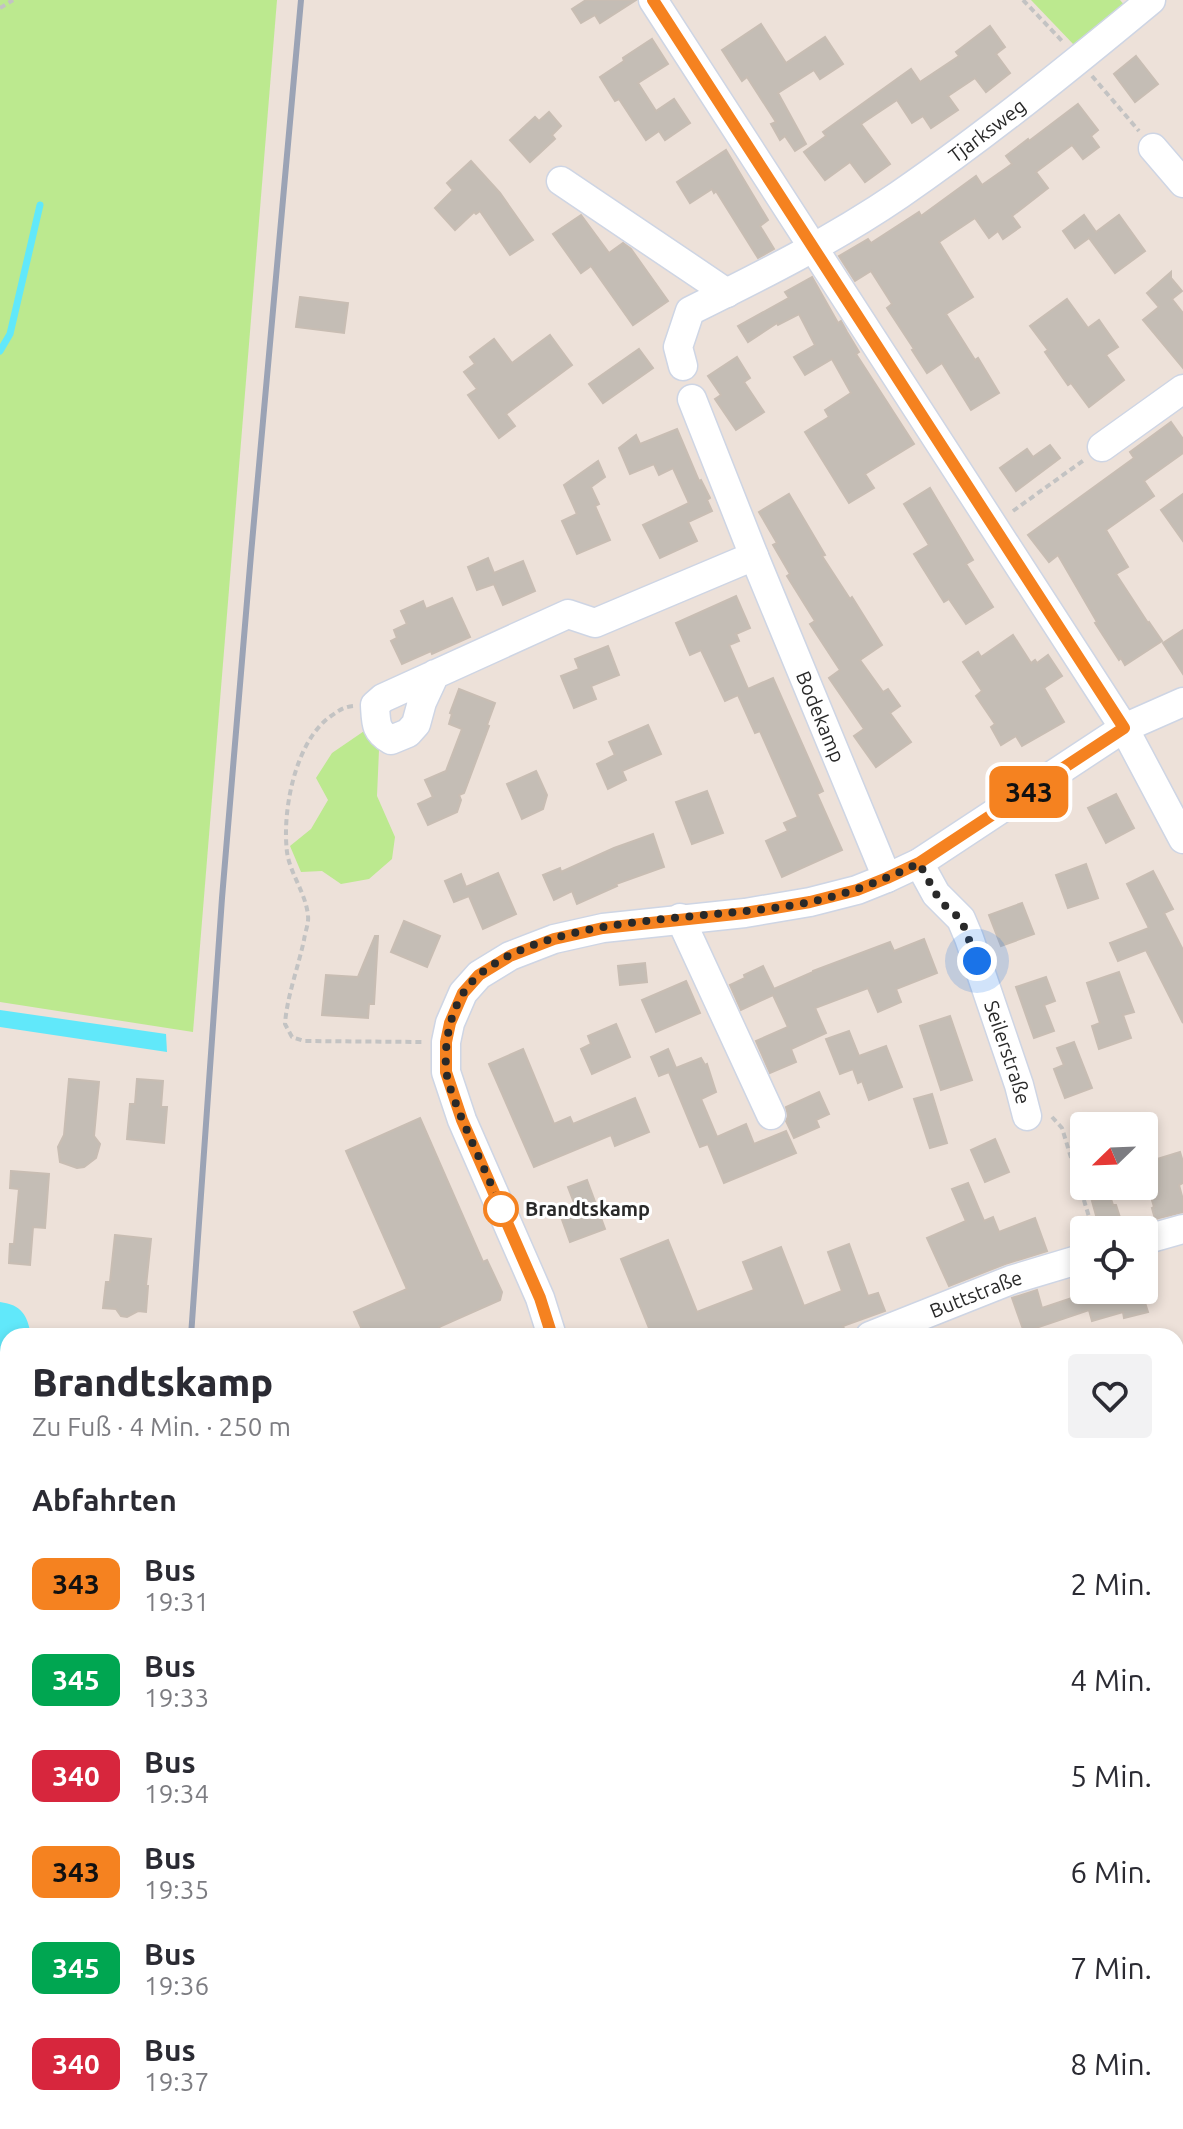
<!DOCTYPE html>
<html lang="de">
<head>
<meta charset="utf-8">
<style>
  :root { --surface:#fff; --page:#f2f2f3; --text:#2b2b33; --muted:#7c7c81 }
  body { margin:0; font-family:Ubuntu,sans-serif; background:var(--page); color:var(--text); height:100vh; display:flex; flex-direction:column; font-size:30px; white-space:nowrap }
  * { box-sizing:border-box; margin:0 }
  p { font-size:26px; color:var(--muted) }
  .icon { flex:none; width:44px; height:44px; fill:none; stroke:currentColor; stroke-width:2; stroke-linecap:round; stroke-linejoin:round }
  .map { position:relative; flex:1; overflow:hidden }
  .panel { position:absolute; left:0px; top:1328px; width:1184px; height:802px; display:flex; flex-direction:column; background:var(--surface); border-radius:24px 24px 0 0; box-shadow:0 4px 12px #0003 }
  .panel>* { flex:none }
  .badge { padding:0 16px; border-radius:12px; font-size:28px; line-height:52px }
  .needle { width:52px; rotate:247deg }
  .controls { position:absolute; left:1070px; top:1112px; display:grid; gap:16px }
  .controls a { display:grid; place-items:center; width:88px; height:88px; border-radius:8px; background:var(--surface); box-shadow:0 4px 12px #0003; font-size:40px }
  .you { position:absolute; width:40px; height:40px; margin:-20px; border:6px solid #fff; border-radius:50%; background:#1a73e8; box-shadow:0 0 0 12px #1a73e833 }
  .map>.badge { position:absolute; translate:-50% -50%; box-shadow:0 0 0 4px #fff }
  h2 { padding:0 32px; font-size:30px; line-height:72px }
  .round { display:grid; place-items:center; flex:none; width:84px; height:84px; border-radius:8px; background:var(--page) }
  .head { display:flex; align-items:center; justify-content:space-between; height:136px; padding:0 32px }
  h1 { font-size:38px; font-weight:800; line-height:60px }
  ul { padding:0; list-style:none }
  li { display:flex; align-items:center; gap:24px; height:96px; padding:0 32px }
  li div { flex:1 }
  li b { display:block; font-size:30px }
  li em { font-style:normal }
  li .badge { min-width:88px; font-weight:700; text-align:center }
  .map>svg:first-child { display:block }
  .green { fill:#bce98f }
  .water { fill:#61e8fa }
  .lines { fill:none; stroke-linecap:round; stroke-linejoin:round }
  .stream { stroke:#61e8fa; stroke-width:7 }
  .building { fill:#c4bdb5; stroke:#c8bdb3; stroke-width:2 }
  .minor-casing { stroke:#ced5e4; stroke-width:31 }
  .path { stroke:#c3c3c3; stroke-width:4; stroke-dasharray:6 4; stroke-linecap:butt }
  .minor { stroke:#fff; stroke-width:28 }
  .rail { stroke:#9ba3b5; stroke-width:6 }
  .line-casing { stroke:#fff; stroke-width:18 }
  .line { stroke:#f58220; stroke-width:12 }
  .walk { stroke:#292929; stroke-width:8; stroke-dasharray:0 14.4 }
  .stop-dot { fill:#fff; stroke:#f58220; stroke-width:4 }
  .labels { text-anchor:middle; stroke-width:6; stroke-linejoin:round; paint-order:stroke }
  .street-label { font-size:20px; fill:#292929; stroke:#fff }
  .stop-label { font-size:20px; font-weight:bold; fill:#292929; stroke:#fff; text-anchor:start }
</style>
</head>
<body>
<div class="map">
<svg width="1183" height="2129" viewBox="0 0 1183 2129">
  <rect width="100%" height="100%" fill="#ede1d9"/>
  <g class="green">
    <path d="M 0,0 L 277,0 L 193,1032 L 0,1002 Z"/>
    <path d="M 1031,0 L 1120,0 L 1126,7 L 1075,46 Z"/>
    <path d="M 370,727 L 379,750 L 377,796 L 395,837 L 392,859 L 369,879 L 341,884 L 322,871 L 301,872 L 290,846 L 311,829 L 328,800 L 316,778 L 332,753 Z"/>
  </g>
  <g class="water">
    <path d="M 0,1010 L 166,1034 L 167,1052 L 0,1027 Z"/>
    <path d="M 0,1302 C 22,1305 27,1315 31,1335 L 8,1336 L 8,1363 L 0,1364 Z"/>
  </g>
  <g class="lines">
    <path class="stream" d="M 0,351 L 10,334 L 40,205"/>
  </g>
  <g class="building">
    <path d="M 586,0 L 636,0 L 600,23 L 595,15 L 581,23 L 572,9 Z"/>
    <path d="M 761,24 L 786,63 L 825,37 L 843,64 L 820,79 L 814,70 L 778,93 L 806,144 L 795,151 L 785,136 L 780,140 L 771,124 L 776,122 L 747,77 L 742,81 L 722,50 Z"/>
    <path d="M 990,26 L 1005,47 L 996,54 L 1010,73 L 986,92 L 975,78 L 948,96 L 958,110 L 931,128 L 923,116 L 912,123 L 897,100 L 861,124 L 890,164 L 865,182 L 850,162 L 825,180 L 804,152 L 826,136 L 823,132 L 911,69 L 920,82 L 959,56 L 956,52 Z"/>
    <path d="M 652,39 L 668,64 L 638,83 L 656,111 L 674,99 L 690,123 L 665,140 L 659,131 L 646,140 L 619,99 L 615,101 L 600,77 L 624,61 L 623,58 Z"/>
    <path d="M 1136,56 L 1158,84 L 1135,102 L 1114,74 Z"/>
    <path d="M 1078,104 L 1098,130 L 1091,136 L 1099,147 L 1083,159 L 1072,145 L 1036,172 L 1048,188 L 1012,216 L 1020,227 L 1003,239 L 998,231 L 989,238 L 975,218 L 939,242 L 973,297 L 946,314 L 975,360 L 978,358 L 999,393 L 971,410 L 942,363 L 927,373 L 912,350 L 914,349 L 887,308 L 892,304 L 871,271 L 855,281 L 839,256 L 868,239 L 871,243 L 919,212 L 921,216 L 976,176 L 982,185 L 1012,164 L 1006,156 L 1028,139 L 1029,141 Z"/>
    <path d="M 549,112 L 561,126 L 552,135 L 555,139 L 530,162 L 510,140 L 535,117 L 539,121 Z"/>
    <path d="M 726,150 L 768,220 L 760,226 L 774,249 L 758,258 L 716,191 L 714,193 L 712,189 L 690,203 L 677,182 Z"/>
    <path d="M 471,161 L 500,193 L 533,240 L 510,255 L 480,211 L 476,214 L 474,212 L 455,230 L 435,208 L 453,190 L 447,183 Z"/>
    <path d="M 581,215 L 609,253 L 623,243 L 631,249 L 668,301 L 633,325 L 591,266 L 581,273 L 553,234 Z"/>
    <path d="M 1084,215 L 1096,232 L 1119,215 L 1145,251 L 1115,273 L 1089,238 L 1075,248 L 1063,231 Z"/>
    <path d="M 1171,272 L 1171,278 L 1182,291 L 1172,299 L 1183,313 L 1183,368 L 1143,320 L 1159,307 L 1147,293 Z"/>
    <path d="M 812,277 L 838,323 L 841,321 L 847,332 L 859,352 L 856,354 L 914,444 L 865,474 L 874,488 L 849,503 L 805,432 L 829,417 L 825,410 L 851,393 L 832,359 L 805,375 L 794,357 L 815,345 L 799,314 L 778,325 L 777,323 L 748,342 L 738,326 L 789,298 L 785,292 Z"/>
    <path d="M 300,297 L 348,303 L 344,333 L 296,327 Z"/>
    <path d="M 1067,299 L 1088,328 L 1099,320 L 1118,347 L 1106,355 L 1124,380 L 1089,407 L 1071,383 L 1068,385 L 1045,352 L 1048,350 L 1030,326 Z"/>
    <path d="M 550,335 L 572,365 L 506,414 L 515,426 L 499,438 L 468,395 L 477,389 L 464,372 L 475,364 L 470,357 L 494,339 L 512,363 Z"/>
    <path d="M 639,349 L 653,368 L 603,403 L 589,384 Z"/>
    <path d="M 737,357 L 750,378 L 744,382 L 764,412 L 736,430 L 715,399 L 721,395 L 708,376 Z"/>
    <path d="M 1171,422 L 1183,439 L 1183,453 L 1144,481 L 1154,496 L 1106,530 L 1128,567 L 1116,574 L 1148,623 L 1149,622 L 1162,641 L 1125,665 L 1121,658 L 1119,660 L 1095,623 L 1097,622 L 1058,555 L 1049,562 L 1028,535 L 1134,458 L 1130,452 Z"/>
    <path d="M 677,429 L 699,481 L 701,480 L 710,498 L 707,500 L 712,511 L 688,522 L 697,541 L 660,558 L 643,525 L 689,503 L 673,468 L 659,475 L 654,464 L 630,474 L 619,448 L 636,435 L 640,444 Z"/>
    <path d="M 1050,445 L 1060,458 L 1016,491 L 1000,468 L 1027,449 L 1033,457 Z"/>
    <path d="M 598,461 L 605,477 L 591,487 L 599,504 L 595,506 L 610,540 L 577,554 L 562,521 L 577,514 L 564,485 Z"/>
    <path d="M 930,488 L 973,560 L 966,564 L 993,607 L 966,624 L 949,599 L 944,602 L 914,554 L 929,545 L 904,504 Z"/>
    <path d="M 789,494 L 825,555 L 822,556 L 850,599 L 852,597 L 882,645 L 860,660 L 883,692 L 888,689 L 900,706 L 890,713 L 911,742 L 876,767 L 854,736 L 864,729 L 829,678 L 840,670 L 810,624 L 815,621 L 787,576 L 790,574 L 773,545 L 777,543 L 759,512 Z"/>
    <path d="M 1183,494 L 1183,541 L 1161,510 Z"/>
    <path d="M 488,558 L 494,573 L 523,561 L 535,591 L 503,605 L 494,584 L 477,590 L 468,567 Z"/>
    <path d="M 736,596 L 750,628 L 736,634 L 739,641 L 729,645 L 748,689 L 773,678 L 823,791 L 817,794 L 842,850 L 782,877 L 766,841 L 788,831 L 784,823 L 798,817 L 760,731 L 755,733 L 738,695 L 725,701 L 701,650 L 690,655 L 676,623 Z"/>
    <path d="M 452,598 L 470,637 L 432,654 L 431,651 L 402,664 L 391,641 L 397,638 L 394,630 L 407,624 L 401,611 L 423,601 L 426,609 Z"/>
    <path d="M 1183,630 L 1183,674 L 1163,643 Z"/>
    <path d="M 1013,635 L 1031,663 L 1035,660 L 1037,663 L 1048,655 L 1062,676 L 1044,688 L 1064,722 L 1022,746 L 1016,736 L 1001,745 L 991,727 L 995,724 L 976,696 L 982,691 L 963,662 L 978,652 L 981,657 Z"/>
    <path d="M 608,646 L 619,675 L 591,686 L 596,699 L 574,708 L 561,676 L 579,669 L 575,659 Z"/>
    <path d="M 459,689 L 495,703 L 487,725 L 489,726 L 464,793 L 459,795 L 461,800 L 457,812 L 428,825 L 418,804 L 433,797 L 425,780 L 446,771 L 462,729 L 449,724 L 452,714 L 450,713 Z"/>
    <path d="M 648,725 L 661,754 L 622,771 L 626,780 L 608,789 L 597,764 L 615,755 L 609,742 Z"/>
    <path d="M 536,771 L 547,795 L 543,809 L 522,819 L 507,784 Z"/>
    <path d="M 707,791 L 723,833 L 692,844 L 676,802 Z"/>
    <path d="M 1116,794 L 1134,828 L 1106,843 L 1088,808 Z"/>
    <path d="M 653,834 L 664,867 L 616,884 L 617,886 L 577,904 L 572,891 L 554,900 L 543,875 L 560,868 L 561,872 L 614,848 Z"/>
    <path d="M 1086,864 L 1098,898 L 1068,908 L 1056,875 Z"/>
    <path d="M 1153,871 L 1173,909 L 1164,913 L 1183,950 L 1183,1023 L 1146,950 L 1118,961 L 1110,943 L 1149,928 L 1127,884 Z"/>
    <path d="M 498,873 L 516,914 L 483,929 L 469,896 L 454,902 L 445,881 L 461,874 L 466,887 Z"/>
    <path d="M 1022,903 L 1034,934 L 1001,946 L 989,915 Z"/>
    <path d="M 404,921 L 440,936 L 427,967 L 391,952 Z"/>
    <path d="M 375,936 L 378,936 L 374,1004 L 369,1004 L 368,1018 L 322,1015 L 326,975 L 358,977 Z"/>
    <path d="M 924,939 L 937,973 L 896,989 L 901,1002 L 878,1012 L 868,988 L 815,1008 L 826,1033 L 791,1049 L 796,1062 L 770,1073 L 756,1041 L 788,1027 L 773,995 L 741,1010 L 730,985 L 745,978 L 744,975 L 763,966 L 774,989 L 813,972 L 813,971 L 890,942 L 894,951 Z"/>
    <path d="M 645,963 L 647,982 L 620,985 L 618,966 Z"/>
    <path d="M 1119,972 L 1134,1012 L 1123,1015 L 1131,1038 L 1099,1049 L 1092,1026 L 1100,1023 L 1087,983 Z"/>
    <path d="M 1046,977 L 1055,1001 L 1044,1005 L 1054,1031 L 1034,1038 L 1016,987 Z"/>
    <path d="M 686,981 L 700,1013 L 656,1032 L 642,1000 Z"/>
    <path d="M 950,1016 L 972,1080 L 941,1090 L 920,1026 Z"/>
    <path d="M 616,1024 L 630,1057 L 592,1074 L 581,1049 L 591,1044 L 588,1036 Z"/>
    <path d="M 849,1031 L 859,1056 L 886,1046 L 902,1087 L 869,1100 L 862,1081 L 858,1083 L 853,1069 L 840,1074 L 826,1039 Z"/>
    <path d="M 1074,1042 L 1092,1088 L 1065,1098 L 1054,1069 L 1064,1065 L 1057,1048 Z"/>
    <path d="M 523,1049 L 554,1124 L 570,1117 L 573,1124 L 635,1098 L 649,1132 L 615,1146 L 611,1135 L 534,1167 L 489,1064 Z"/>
    <path d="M 668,1049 L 676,1068 L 701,1058 L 705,1065 L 707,1064 L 716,1092 L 701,1099 L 717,1137 L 746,1124 L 754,1144 L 786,1131 L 796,1153 L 724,1183 L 708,1144 L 700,1147 L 669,1072 L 659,1076 L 651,1057 Z"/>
    <path d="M 69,1079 L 99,1082 L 94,1136 L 100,1144 L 96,1158 L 84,1167 L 77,1168 L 60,1162 L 58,1147 L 64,1135 Z"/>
    <path d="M 137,1079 L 163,1081 L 161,1107 L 167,1107 L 164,1143 L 127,1139 L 130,1104 L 135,1104 Z"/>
    <path d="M 819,1092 L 829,1114 L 816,1120 L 819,1127 L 794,1138 L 786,1121 L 788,1116 L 786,1107 Z"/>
    <path d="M 932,1094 L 947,1143 L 930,1148 L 914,1099 Z"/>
    <path d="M 420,1118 L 483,1262 L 487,1260 L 502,1292 L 500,1300 L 439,1327 L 443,1336 L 365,1336 L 354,1312 L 407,1289 L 346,1151 Z"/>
    <path d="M 995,1139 L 1009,1172 L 985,1182 L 971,1150 Z"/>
    <path d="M 1180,1152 L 1183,1162 L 1183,1183 L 1179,1185 L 1183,1200 L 1183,1212 L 1155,1219 L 1152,1208 L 1154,1207 L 1144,1173 L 1144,1163 Z"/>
    <path d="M 11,1171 L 49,1174 L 45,1228 L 33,1227 L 30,1265 L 9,1263 L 10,1244 L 14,1244 L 19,1189 L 10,1188 Z"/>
    <path d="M 587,1180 L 605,1229 L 570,1242 L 560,1214 L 576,1208 L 568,1187 Z"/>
    <path d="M 968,1183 L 984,1221 L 993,1217 L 999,1232 L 1035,1218 L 1047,1251 L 1005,1264 L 949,1286 L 927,1238 L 966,1221 L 952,1189 Z"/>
    <path d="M 1110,1196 L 1113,1205 L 1116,1205 L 1124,1230 L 1100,1230 L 1092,1201 Z"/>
    <path d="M 115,1235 L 151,1239 L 146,1286 L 148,1286 L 146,1312 L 138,1311 L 127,1317 L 121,1316 L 116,1309 L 103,1308 L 106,1282 L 110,1282 Z"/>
    <path d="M 668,1240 L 697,1312 L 754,1290 L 743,1262 L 781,1247 L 804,1306 L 842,1291 L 828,1252 L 849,1244 L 868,1296 L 878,1293 L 885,1311 L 843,1326 L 845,1331 L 832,1336 L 666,1336 L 664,1329 L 651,1333 L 621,1259 Z"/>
    <path d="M 1037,1290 L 1042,1308 L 1084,1294 L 1083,1290 L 1141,1290 L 1148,1312 L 1124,1318 L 1123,1312 L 1092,1321 L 1089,1310 L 1024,1332 L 1012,1298 Z"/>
  </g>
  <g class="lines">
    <defs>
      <g id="minor">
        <path d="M 653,0 L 1124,728 L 1183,839"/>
        <path d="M 1153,148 L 1183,183"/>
        <path d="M 561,181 L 727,293"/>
        <path id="s1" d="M 683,366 L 678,347 L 690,311 C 761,276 833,240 899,195 C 986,135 1069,68 1151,0"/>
        <path d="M 692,399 L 754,556"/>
        <path d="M 1102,447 L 1183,389"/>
        <path id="s2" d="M 435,674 L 422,702 L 416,724 L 408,733 L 391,740 C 375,731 376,723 375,705 L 383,698 L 568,614 L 595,623 L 754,556 L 887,878"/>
        <path id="s3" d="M 919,863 L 936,894 L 961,919 L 969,938 L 1019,1085 L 1027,1116"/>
        <path d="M 680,918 L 771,1115"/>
        <path d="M 1144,1240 L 1183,1229"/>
        <path d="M 552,1336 L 540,1298 L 462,1120 L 446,1072 L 446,1042 L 450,1023 L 463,993 L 479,975 L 510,956 L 554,939 L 603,928 L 745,913 L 810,902 L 857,890 L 887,878 L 919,863 L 1124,728 L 1183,702"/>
        <path id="s4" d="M 870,1336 L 1011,1280 L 1084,1258"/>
        <path d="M 0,1498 L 8,1497"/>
        <path d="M 0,1605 L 8,1606"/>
        <path d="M 1176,1754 L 1183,1752"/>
        <path d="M 784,2122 L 791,2129"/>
        <path d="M 226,2129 L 228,2122"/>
        <path d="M 829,2129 L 842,2122"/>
      </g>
    </defs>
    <use href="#minor" class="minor-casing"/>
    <g class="path">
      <path d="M 1023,0 L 1063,42"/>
      <path d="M 0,8 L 13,0"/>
      <path d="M 1092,76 L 1139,131"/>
      <path d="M 1013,511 L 1084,460"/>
      <path d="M 353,706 C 343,707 338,711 331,716 C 295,741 282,811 287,852 C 290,874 306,893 308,916 C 309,923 305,932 304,940 C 298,968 287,996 285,1024 L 292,1037 L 304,1041 L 424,1042"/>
      <path d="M 1052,1117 L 1062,1128 L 1093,1230"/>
    </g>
    <use href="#minor" class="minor"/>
    <g class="rail">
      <path d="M 191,1336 L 222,898 L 251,554 L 301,0"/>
      <path d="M 71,2129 L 73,2122"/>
    </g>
  </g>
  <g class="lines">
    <defs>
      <path id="line" d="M 552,1336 L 540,1298 L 462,1120 L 446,1072 L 446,1042 L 450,1023 L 463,993 L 479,975 L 510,956 L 554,939 L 603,928 L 745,913 L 810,902 L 857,890 L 887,878 L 919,863 L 1124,728 L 653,0"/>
    </defs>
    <use href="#line" class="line-casing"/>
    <use href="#line" class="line"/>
    <path class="walk" d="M 501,1209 C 489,1177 471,1142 458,1109 C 453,1096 447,1082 446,1068 C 444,1036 453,996 480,974 C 559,911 713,922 810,902 C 848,894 884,880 919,863 L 936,894 L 947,908 L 961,919 L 977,961"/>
  </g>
  <circle class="stop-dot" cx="501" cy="1209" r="16"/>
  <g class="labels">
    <g class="street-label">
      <text dy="7" stroke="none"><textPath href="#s1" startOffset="406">Tjarksweg</textPath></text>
      <text dy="7" stroke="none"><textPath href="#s2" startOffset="714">Bodekamp</textPath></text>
      <text dy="7" stroke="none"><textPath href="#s3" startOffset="212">Seilerstraße</textPath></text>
      <text dy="7" stroke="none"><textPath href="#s4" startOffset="114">Buttstraße</textPath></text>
    </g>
    <g class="stop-label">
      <text x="525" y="1216">Brandtskamp</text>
    </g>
  </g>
</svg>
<div class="controls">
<a><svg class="needle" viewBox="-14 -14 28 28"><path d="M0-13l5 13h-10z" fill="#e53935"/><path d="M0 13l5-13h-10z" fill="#7c7c81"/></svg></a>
<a><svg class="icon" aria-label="locate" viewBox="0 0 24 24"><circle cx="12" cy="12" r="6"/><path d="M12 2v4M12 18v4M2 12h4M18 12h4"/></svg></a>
</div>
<div class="you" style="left:977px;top:961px"></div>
<b class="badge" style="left:1029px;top:792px;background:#f58220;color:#111">343</b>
<section class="panel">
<div class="head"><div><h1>Brandtskamp</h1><p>Zu Fuß · 4 Min. · 250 m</p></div><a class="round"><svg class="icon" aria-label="heart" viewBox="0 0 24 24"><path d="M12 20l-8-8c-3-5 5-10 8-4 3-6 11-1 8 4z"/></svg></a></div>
<h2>Abfahrten</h2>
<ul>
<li><span class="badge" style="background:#f58220;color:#111">343</span><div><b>Bus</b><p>19:31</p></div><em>2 Min.</em></li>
<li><span class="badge" style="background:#00a651;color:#fff">345</span><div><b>Bus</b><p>19:33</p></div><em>4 Min.</em></li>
<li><span class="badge" style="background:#d7263d;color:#fff">340</span><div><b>Bus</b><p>19:34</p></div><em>5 Min.</em></li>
<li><span class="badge" style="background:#f58220;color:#111">343</span><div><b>Bus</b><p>19:35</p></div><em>6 Min.</em></li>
<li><span class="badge" style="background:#00a651;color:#fff">345</span><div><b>Bus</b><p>19:36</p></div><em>7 Min.</em></li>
<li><span class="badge" style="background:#d7263d;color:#fff">340</span><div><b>Bus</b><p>19:37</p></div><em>8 Min.</em></li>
</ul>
</section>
</div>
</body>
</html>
